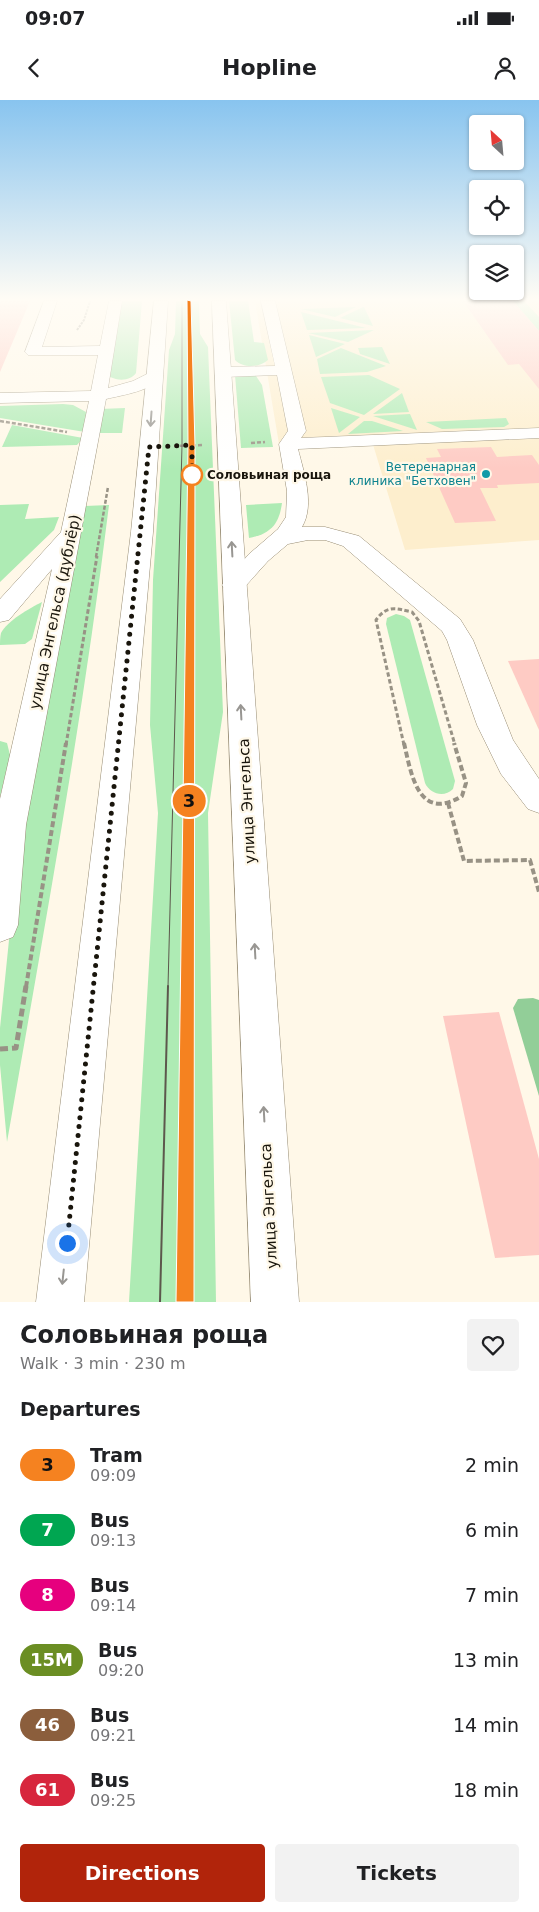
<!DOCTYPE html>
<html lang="en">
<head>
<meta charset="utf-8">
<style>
  :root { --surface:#fff; --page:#f2f2f2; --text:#202124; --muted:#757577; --accent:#b1240b }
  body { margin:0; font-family:"DejaVu Sans",sans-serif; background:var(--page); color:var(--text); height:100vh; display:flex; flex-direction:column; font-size:19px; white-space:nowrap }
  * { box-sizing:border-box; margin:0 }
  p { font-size:16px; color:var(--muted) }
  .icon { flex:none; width:28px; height:28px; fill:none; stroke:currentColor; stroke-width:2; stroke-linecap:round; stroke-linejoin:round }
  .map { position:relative; height:1202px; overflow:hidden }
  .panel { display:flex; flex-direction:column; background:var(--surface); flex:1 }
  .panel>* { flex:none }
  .badge { padding:0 10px; border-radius:16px; font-size:18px; line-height:32px }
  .needle { width:32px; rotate:334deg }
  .tools { position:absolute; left:469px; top:15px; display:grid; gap:10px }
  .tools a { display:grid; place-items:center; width:55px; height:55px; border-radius:5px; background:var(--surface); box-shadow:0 1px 4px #0004; font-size:25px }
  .you { position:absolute; width:25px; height:25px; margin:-12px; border:4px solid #fff; border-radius:50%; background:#1a73e8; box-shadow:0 0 0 8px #1a73e833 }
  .map>.badge { position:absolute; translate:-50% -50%; box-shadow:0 0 0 2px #fff }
  h2 { padding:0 20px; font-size:19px; line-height:45px }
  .round { display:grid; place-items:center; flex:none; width:52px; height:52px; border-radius:5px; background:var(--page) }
  .overview { display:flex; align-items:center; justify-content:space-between; height:85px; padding:0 20px }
  h1 { font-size:24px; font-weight:600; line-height:38px }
  .action { display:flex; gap:10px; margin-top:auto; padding:10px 20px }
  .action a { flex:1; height:58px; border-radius:5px; background:var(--accent); color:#fff; font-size:20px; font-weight:600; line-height:58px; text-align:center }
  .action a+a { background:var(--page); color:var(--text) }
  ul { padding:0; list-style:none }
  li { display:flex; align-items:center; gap:15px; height:65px; padding:0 20px }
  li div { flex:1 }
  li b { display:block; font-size:19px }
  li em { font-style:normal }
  li .badge { min-width:55px; font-weight:700; text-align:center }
  .status { display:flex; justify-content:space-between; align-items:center; height:35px; padding:0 25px; background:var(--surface); direction:ltr }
  .status svg { height:14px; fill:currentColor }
  header { display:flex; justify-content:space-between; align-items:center; height:65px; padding:0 20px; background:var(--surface); font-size:22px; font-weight:600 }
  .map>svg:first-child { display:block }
  .built { fill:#fdeecd }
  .green { fill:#aeebb4 }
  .forest { fill:#92ce98 }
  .building { fill:#fecbc4 }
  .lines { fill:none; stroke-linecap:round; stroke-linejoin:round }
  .minor-casing { stroke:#978c74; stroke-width:1 }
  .major-casing { stroke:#978c74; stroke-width:1 }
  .path-far4 { stroke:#989285; stroke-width:2; stroke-dasharray:2.5 1; stroke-linecap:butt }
  .path-far3 { stroke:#989285; stroke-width:2.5; stroke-dasharray:4 2; stroke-linecap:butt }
  .path-far2 { stroke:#989285; stroke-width:3; stroke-dasharray:4.5 2.5; stroke-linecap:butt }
  .path-far1 { stroke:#989285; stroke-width:4; stroke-dasharray:6 3; stroke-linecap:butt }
  .path { stroke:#989285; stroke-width:5; stroke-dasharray:8 4; stroke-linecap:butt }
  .minor { fill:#fff; fill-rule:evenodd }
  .major { fill:#fff; fill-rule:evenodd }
  .tram-far1 { stroke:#5c574c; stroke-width:1 }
  .tram { stroke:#5c574c; stroke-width:2 }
  .oneway { stroke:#989692 }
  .line { fill:#f58220; stroke:#fff }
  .walk { stroke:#19150c; stroke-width:5; stroke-dasharray:0 9 }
  .culture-dot { fill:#0f9aa8; stroke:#fff8e8; stroke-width:2 }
  .stop-dot { fill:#fff; stroke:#f58220; stroke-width:2.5 }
  .labels { text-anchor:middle; stroke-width:4.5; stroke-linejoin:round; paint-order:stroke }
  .far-culture-label { font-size:12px; fill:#0d838f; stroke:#fff8e8; text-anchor:end }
  .far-stop-label { font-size:12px; font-weight:bold; fill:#19150c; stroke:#fff8e8; text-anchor:start }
  .street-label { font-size:15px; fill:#19150c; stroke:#fff8e8 }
</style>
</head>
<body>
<div class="status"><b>09:07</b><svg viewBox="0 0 49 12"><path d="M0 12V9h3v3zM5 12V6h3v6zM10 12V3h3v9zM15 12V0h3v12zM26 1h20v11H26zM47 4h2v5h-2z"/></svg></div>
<header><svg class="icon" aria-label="back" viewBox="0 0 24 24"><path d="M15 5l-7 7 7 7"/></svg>Hopline<svg class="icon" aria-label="person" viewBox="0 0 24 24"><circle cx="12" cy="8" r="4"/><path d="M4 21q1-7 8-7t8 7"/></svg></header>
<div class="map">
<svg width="539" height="1202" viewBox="0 0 539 1202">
  <rect width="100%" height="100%" fill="#fff8e8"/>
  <path class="built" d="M 255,201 L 539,201 L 539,440 L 405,450 L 371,338 L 279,344 Z"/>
  <g class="green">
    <path d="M 120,201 L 142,201 L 136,273 C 130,281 119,281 110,277 Z"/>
    <path d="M 176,201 L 199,201 L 200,234 L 208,247 L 223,612 L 208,713 L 216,1202 L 129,1202 L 158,713 L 150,625 L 153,480 L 169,250 L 175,234 Z"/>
    <path d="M 229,201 L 248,201 L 254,242 L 264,243 L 268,260 C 259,268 243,268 235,260 Z"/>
    <path d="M 513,201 L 524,201 L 539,217 L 539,231 Z"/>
    <path d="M 356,207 L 335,217 L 301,209 Z"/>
    <path d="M 364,207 L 373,226 L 340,218 L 363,207 Z"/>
    <path d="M 301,212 L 366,228 L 307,230 Z"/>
    <path d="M 374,230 L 348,242 L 308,233 Z"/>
    <path d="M 309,235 L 345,244 L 316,257 Z"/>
    <path d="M 382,247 L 390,264 L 360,254 L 358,248 Z"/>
    <path d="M 341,248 L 386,266 L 367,272 L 320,274 L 317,259 Z"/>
    <path d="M 235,275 L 256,276 L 262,285 L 273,347 L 241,348 Z"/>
    <path d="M 369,275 L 400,289 L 364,315 L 330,303 L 321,277 Z"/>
    <path d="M 402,293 L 409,312 L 373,314 Z"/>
    <path d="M 63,304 L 73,305 L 86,312 L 88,317 L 85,332 L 0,318 L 0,306 Z"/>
    <path d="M 125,308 L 122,333 L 96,333 L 100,309 Z"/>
    <path d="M 331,308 L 360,317 L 339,333 Z"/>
    <path d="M 410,314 L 417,330 L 373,316 Z"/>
    <path d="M 506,318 L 509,324 L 504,327 L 442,329 L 426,322 Z"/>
    <path d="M 364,321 L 372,321 L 403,331 L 348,334 Z"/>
    <path d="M 12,325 L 83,338 L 77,345 L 2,347 Z"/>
    <path d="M 282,403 C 279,425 270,434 249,438 L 246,405 Z"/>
    <path d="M 29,404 L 25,419 L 59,417 L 54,430 L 0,482 L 0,405 Z"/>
    <path d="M 109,405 C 83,619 44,830 7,1042 L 0,965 L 0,928 L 17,762 L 85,406 Z"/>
    <path d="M 42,502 L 32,539 L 25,544 L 0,545 C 0,542 0,537 1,533 C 7,521 30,508 42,502 Z"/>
    <path d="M 396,514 L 404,516 L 410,520 L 455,681 L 453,689 C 444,698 430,694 425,683 L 386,524 L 387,518 Z"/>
    <path d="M 0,641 L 7,643 L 10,655 L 0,697 Z"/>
  </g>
  <path class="forest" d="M 533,898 L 539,900 L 539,996 L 513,908 L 518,899 Z"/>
  <g class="building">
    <path d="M 0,201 L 30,201 L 0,272 Z"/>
    <path d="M 463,201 L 513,201 L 539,231 L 539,289 L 519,264 L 508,265 Z"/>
    <path d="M 491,347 L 497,357 L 532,355 L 539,365 L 539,383 L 497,385 L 498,388 L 480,388 L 496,421 L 455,423 L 426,358 L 441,357 L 437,349 Z"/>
    <path d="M 539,559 L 539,630 L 508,561 Z"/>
    <path d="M 499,912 L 539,1059 L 539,1155 L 495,1158 L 443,916 Z"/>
  </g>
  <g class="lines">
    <defs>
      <g id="minor">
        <path d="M 44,201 L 57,201 L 42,247 L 100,246 L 109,201 L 122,201 L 108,288 L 133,281 L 149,273 L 161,273 L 163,276 C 152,291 123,295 106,299 L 26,725 L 18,825 L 13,837 L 0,842 L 0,699 L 52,469 L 9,520 L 0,522 L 0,499 L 61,432 L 89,301 L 0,303 L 0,293 L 91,291 L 98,255 L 28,255 L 25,252 Z"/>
        <path d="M 261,201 L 275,201 L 306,331 L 301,338 L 539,328 L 539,338 L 298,349 C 304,373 315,405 302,427 L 325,427 L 359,436 L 460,519 L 473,540 L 513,640 L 539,679 L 539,713 L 528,709 L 501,674 L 477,625 L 447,540 L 442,531 L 343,446 L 325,440 L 308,440 L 288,444 L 268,461 L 242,490 L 234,493 L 226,490 L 222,485 L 249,454 L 278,429 L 286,417 L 287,391 L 279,344 L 288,331 L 277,275 L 224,277 L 218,275 L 216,272 L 218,269 L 224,267 L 275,266 Z"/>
      </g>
      <g id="major">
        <path d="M 154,201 L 168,201 L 153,432 L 84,1202 L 36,1202 L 131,432 Z"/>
        <path d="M 212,201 L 226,201 L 299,1202 L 251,1202 Z"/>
      </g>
    </defs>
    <use href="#minor" class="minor-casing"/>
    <use href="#major" class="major-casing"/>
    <path class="path-far4" d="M 77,230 L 84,220 L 90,201"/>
    <g class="path-far3">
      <path d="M 0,321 L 67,332"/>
      <path d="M 251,343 L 265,342"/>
      <path d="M 174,346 L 203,345"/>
      <path d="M 96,457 L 108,387"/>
    </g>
    <g class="path-far2">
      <path d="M 66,645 L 97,456"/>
      <path d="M 404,645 L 376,520 C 387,505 395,508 412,512 L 419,521 L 455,645"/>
    </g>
    <g class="path-far1">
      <path d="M 404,643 C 411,673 418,723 462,696 L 466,683 L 454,643"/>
      <path d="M 448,703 L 464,761 L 530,760 L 539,792"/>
      <path d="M 26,887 L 66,643"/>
    </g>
    <path class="path" d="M 0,949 L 16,948 L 26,886"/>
    <use href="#minor" class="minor"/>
    <use href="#major" class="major"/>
    <g class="tram-far1">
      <path d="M 168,887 L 182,345 L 182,201"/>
      <path d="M 188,887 L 192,345 L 189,220"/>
    </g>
    <g class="tram">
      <path d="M 160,1202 L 168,886"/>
      <path d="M 185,1202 L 188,886"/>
    </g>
  </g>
  <defs><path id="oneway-shaft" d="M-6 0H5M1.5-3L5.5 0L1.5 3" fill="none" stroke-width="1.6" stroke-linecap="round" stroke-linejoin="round" transform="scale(1.25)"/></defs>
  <g class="oneway">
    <use href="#oneway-shaft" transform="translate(151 319) rotate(94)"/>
    <use href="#oneway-shaft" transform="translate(232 449) rotate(-93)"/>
    <use href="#oneway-shaft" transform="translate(241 612) rotate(-93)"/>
    <use href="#oneway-shaft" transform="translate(255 851) rotate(-93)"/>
    <use href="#oneway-shaft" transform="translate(264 1014) rotate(-93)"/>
    <use href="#oneway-shaft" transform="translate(63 1177) rotate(96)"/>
  </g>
  <linearGradient id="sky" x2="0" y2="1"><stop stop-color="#88c4ef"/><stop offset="0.54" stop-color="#fffcf5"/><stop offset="1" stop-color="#fffcf5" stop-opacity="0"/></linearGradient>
  <rect width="539" height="369" fill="url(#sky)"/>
  <path class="line" d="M 187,200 L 191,201 L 195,345 L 194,1202 L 176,1202 L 188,345 Z"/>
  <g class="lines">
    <path class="walk" d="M 67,1143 L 149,347 L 192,345 L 192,375"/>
  </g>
  <circle class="culture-dot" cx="486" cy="374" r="5"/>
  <circle class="stop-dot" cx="192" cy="375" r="10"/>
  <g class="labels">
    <g class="far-culture-label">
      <text x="476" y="371">Ветеренарная<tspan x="476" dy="14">клиника "Бетховен"</tspan></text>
    </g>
    <g class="far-stop-label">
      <text x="207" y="379">Соловьиная роща</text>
    </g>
    <g class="street-label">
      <text transform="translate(55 512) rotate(-78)" y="5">улица Энгельса (дублёр)</text>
      <text transform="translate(247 701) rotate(-93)" y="5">улица Энгельса</text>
      <text transform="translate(269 1106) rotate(-93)" y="5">улица Энгельса</text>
    </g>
  </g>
</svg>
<div class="tools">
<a><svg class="needle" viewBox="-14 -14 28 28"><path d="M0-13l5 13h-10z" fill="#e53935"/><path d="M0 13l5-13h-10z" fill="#757577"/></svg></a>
<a><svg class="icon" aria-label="locate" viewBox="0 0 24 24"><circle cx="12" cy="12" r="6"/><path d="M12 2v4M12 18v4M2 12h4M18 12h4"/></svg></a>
<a><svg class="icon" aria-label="layers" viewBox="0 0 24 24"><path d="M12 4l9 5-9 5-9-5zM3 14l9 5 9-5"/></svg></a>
</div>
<div class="you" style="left:67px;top:1143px"></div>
<b class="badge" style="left:189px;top:701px;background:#f58220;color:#111">3</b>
</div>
<section class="panel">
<div class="overview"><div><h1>Соловьиная роща</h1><p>Walk · 3 min · 230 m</p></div><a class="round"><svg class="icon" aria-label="heart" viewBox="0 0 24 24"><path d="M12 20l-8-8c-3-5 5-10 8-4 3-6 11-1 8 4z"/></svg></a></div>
<h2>Departures</h2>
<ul>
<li><span class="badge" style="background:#f58220;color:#111">3</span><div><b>Tram</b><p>09:09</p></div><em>2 min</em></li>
<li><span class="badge" style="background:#00a651;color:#fff">7</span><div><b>Bus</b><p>09:13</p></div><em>6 min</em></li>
<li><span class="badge" style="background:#e6007e;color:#fff">8</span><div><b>Bus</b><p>09:14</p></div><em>7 min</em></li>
<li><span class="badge" style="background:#6b8e23;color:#fff">15М</span><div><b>Bus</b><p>09:20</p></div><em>13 min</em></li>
<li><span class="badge" style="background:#8b5e3c;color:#fff">46</span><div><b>Bus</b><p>09:21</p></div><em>14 min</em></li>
<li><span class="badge" style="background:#d7263d;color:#fff">61</span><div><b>Bus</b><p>09:25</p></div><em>18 min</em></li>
</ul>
<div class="action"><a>Directions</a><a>Tickets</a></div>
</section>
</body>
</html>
